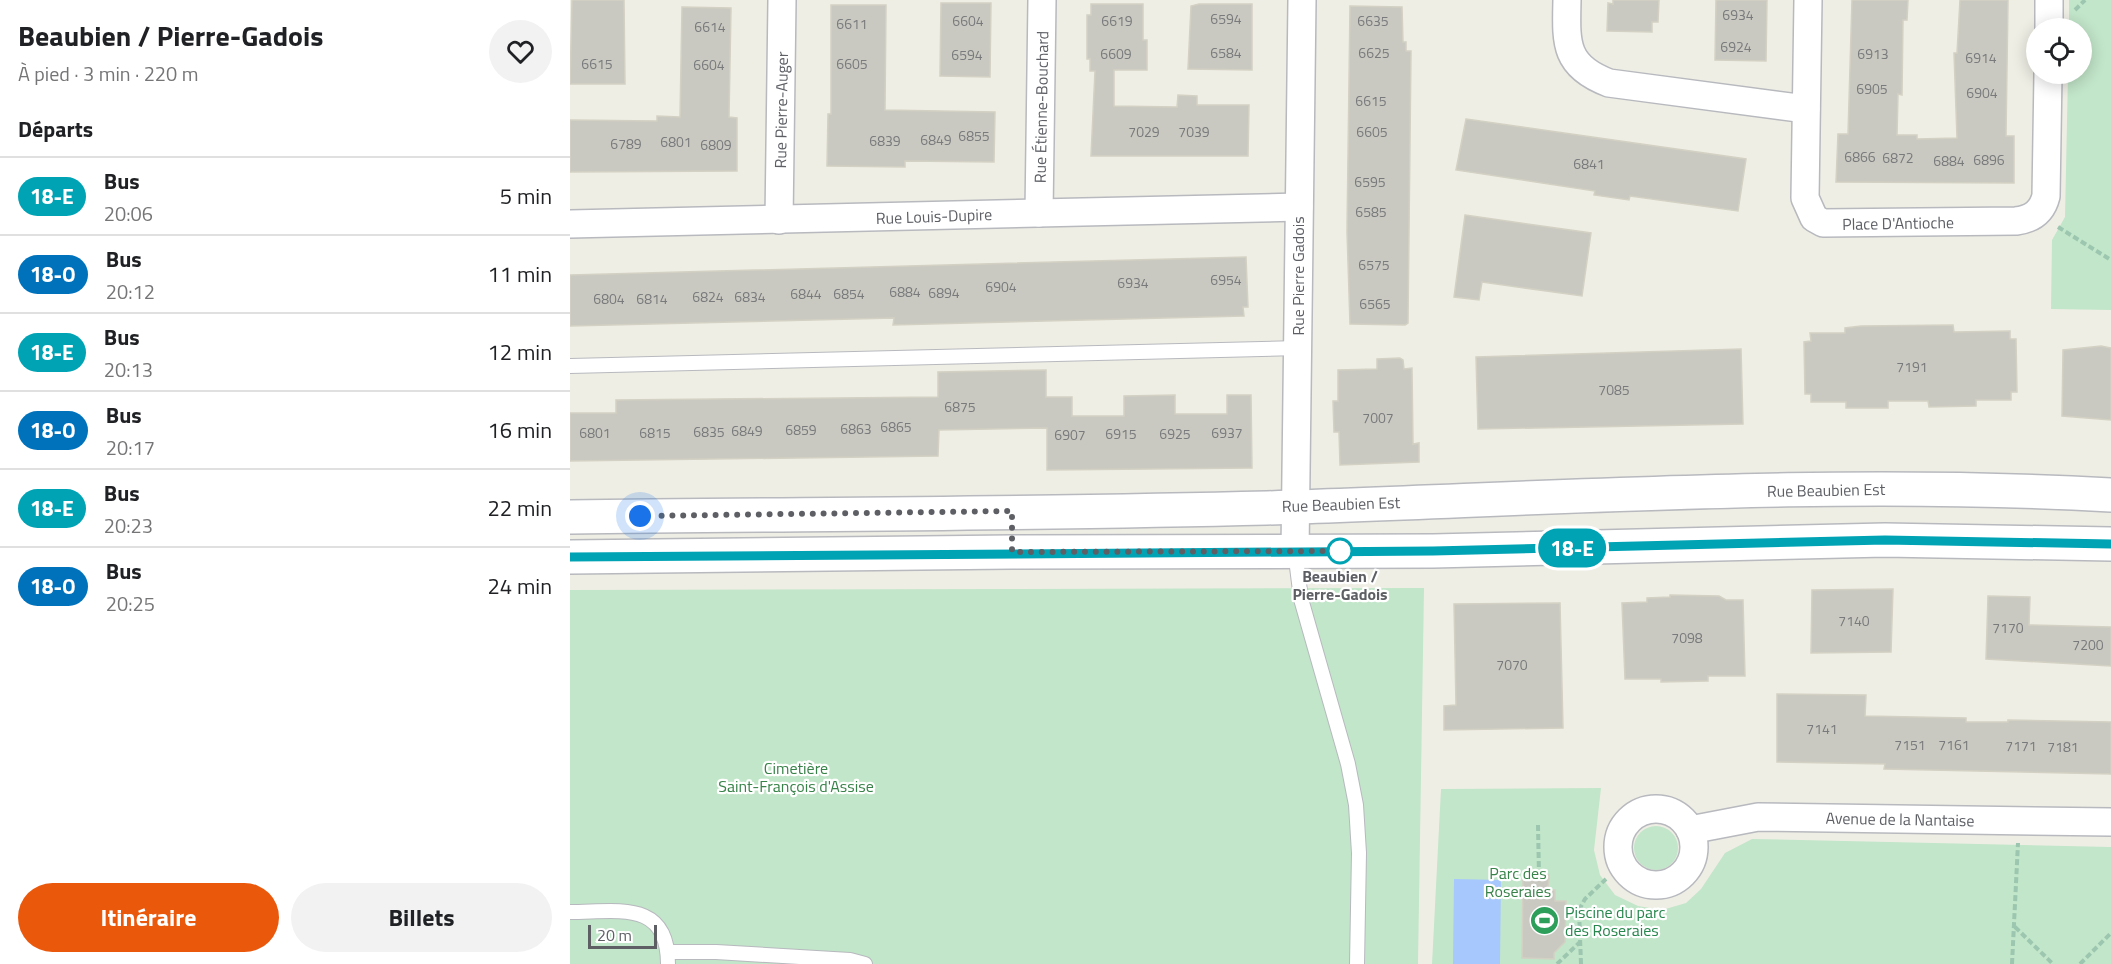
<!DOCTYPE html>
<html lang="fr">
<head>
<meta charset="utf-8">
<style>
  :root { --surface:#fff; --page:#f2f2f2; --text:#202124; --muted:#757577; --line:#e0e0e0; --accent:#ea580c }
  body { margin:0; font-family:"Titillium Web",sans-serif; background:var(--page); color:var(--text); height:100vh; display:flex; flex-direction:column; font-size:22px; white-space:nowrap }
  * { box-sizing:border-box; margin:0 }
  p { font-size:20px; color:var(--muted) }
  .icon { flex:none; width:33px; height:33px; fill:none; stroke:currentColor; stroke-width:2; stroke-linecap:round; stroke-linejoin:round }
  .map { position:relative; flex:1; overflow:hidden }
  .sheet { display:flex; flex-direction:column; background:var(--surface); width:570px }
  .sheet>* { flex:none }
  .badge { padding:0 12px; border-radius:20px; font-size:21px; line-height:39px }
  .tools { position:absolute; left:1456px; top:18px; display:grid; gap:12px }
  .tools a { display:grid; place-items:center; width:66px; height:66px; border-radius:50%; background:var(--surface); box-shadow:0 3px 15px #0003; font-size:30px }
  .scale { position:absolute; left:18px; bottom:15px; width:69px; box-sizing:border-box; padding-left:6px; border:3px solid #5d5f65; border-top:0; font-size:16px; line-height:21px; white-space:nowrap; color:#5d5f65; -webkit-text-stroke:4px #fff; paint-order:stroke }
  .you { position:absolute; width:30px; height:30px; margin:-15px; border:4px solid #fff; border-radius:50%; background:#1a73e8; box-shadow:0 0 0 9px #1a73e833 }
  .map>.badge { position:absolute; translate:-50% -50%; box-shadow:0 0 0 3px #fff }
  h2 { padding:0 18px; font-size:22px; line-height:54px }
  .round { display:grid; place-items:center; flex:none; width:63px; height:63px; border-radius:32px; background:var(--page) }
  .headline { display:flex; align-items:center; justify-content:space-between; height:102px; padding:0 18px }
  h1 { font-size:28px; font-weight:700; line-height:45px }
  .button { display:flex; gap:12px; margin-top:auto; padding:12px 18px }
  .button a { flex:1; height:69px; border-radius:36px; background:var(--accent); color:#fff; font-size:24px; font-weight:700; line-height:69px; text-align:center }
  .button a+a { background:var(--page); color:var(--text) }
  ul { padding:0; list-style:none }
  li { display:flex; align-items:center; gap:18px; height:78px; padding:0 18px; border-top:2px solid var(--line) }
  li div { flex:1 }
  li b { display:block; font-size:22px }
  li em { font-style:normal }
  li .badge { min-width:66px; font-weight:700; text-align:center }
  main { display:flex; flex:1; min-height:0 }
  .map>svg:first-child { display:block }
  .green { fill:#c2e6c9 }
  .water { fill:#a7c8fd }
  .building { fill:#cac9c1; stroke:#d3d1c3; stroke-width:1.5 }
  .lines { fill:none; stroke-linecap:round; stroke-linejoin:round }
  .service-casing { stroke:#b7b9be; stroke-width:16 }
  .minor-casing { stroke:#b7b9be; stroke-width:30 }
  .tertiary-casing { stroke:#b7b9be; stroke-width:36 }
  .path { stroke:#9cc6af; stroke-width:4; stroke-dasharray:6 3; stroke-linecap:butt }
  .service { stroke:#fff; stroke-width:14 }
  .minor { stroke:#fff; stroke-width:27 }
  .tertiary { stroke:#fff; stroke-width:33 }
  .line-casing { stroke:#fff; stroke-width:14 }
  .line { stroke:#00a3b4; stroke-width:9 }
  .walk { stroke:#5d5f65; stroke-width:6; stroke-dasharray:0 10.8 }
  .stop-dot { fill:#fff; stroke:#00a3b4; stroke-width:3 }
  .labels { text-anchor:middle; stroke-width:4.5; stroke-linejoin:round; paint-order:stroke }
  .number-label { font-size:14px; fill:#787a7c }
  .street-label { font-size:16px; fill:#5d5f65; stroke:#fff }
  .stop-label { font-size:16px; font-weight:bold; fill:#5d5f65; stroke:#fff }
  .park-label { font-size:16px; fill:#378248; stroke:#fff }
  .leisure-label { font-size:16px; fill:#27864d; stroke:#fff; text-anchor:start }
</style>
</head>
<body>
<main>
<section class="sheet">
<div class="headline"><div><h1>Beaubien / Pierre-Gadois</h1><p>À pied · 3 min · 220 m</p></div><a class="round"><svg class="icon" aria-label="heart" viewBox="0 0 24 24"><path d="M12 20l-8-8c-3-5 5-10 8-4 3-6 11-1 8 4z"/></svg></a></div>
<h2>Départs</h2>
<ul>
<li><span class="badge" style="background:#00a3b4;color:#fff">18-E</span><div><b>Bus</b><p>20:06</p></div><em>5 min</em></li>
<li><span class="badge" style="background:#0072bc;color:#fff">18-O</span><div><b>Bus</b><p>20:12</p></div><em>11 min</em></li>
<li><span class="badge" style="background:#00a3b4;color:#fff">18-E</span><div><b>Bus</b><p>20:13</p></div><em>12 min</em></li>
<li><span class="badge" style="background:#0072bc;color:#fff">18-O</span><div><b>Bus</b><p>20:17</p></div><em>16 min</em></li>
<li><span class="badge" style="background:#00a3b4;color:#fff">18-E</span><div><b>Bus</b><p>20:23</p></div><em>22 min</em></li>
<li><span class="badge" style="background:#0072bc;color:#fff">18-O</span><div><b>Bus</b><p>20:25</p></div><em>24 min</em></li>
</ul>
<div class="button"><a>Itinéraire</a><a>Billets</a></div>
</section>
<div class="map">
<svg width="1541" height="964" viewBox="0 0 1541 964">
  <rect width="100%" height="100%" fill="#efeee5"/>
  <g class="green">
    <path d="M 1499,0 L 1541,0 L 1541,310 L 1481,309 L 1482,240 L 1495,217 L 1498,74 L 1512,74 L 1512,28 L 1499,28 Z"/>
    <path d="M 854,588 L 848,964 L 0,964 L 0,590 Z"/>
    <path d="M 1031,788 L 1024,850 L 1030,875 L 1045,895 L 1068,906 L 1092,910 L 1116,903 L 1131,889 L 1155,853 L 1182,839 L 1541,847 L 1541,964 L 862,964 L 871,789 Z"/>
    <circle cx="1086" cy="848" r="22"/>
  </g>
  <path class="water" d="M 884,879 L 931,880 L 930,964 L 883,964 Z"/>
  <g class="building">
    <path d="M 2,0 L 54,0 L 55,84 L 0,84 Z"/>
    <path d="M 1043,0 L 1089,0 L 1088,22 L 1082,22 L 1082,32 L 1037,31 L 1038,3 L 1043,4 Z"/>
    <path d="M 1146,0 L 1197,0 L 1196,61 L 1145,60 Z"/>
    <path d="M 1282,0 L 1338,0 L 1337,20 L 1333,20 L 1332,95 L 1328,94 L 1327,135 L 1347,135 L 1347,139 L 1387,138 L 1384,53 L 1387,53 L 1390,0 L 1438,0 L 1436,136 L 1444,136 L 1444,183 L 1266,182 L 1268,134 L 1278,134 Z"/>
    <path d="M 371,3 L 421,3 L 420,77 L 370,76 Z"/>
    <path d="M 521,4 L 573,4 L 573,40 L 577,40 L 577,70 L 544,70 L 544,106 L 607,107 L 608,95 L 627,96 L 627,105 L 679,105 L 678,156 L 521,156 L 525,71 L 520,71 L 520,59 L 517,59 L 517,15 L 521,15 Z"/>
    <path d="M 629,4 L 682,4 L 682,70 L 618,69 L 621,6 Z"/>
    <path d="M 261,5 L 316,5 L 315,110 L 425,112 L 424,162 L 335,161 L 335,167 L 257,166 L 258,114 L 261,114 Z"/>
    <path d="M 780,6 L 832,7 L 833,42 L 836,42 L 836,51 L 841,51 L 838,323 L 835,325 L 780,324 L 777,231 Z"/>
    <path d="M 112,7 L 161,8 L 159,117 L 167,118 L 167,171 L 0,172 L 0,120 L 87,121 L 87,116 L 110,117 Z"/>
    <path d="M 896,119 L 1176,159 L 1168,211 L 1060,196 L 1059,200 L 1024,195 L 1025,191 L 886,170 Z"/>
    <path d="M 895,215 L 1021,233 L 1012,296 L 912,282 L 909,300 L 884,297 Z"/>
    <path d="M 676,257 L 678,307 L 673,307 L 674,316 L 323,325 L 324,318 L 0,326 L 0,275 Z"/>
    <path d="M 1383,325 L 1384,332 L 1440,331 L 1440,339 L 1446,339 L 1447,392 L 1441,392 L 1441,400 L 1406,400 L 1406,406 L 1359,407 L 1358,401 L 1318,401 L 1318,408 L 1276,408 L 1276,402 L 1241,402 L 1241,394 L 1235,394 L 1234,342 L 1241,341 L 1240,333 L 1275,333 L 1275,328 L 1291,326 Z"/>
    <path d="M 1531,346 L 1541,348 L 1541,420 L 1492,416 L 1493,350 Z"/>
    <path d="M 1171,349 L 1173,424 L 908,429 L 906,357 Z"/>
    <path d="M 830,358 L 833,360 L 834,369 L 842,368 L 843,444 L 849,443 L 849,462 L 770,465 L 769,432 L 764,432 L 763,401 L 768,401 L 768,370 L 807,369 L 807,359 Z"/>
    <path d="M 476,370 L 476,397 L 502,397 L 502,416 L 554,416 L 554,396 L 605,395 L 605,414 L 657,414 L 657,395 L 681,395 L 682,468 L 477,470 L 477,428 L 369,430 L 368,456 L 0,461 L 0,413 L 46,413 L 46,400 L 368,397 L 368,372 Z"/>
    <path d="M 1323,589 L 1321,652 L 1241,653 L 1242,590 Z"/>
    <path d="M 1100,595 L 1149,596 L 1156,600 L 1173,600 L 1175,676 L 1138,676 L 1138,681 L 1091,682 L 1091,679 L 1055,679 L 1052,603 L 1077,602 L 1077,598 L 1100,597 Z"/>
    <path d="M 1418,596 L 1460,597 L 1459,625 L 1541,627 L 1541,666 L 1416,659 Z"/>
    <path d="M 990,603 L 993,728 L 874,730 L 874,706 L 886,705 L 884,604 Z"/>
    <path d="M 1207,694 L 1296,695 L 1295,716 L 1396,718 L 1396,722 L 1438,722 L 1438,720 L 1541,722 L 1541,774 L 1314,769 L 1315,764 L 1207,762 Z"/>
    <path d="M 953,874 L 979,875 L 978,890 L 985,890 L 985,901 L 996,901 L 995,942 L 984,953 L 984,959 L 952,958 Z"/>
  </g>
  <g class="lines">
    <defs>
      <g id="service">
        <path d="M 0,366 L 728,348"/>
        <path d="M 725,551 L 731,599 L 778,764 L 786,805 L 789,853 L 787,964"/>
        <path d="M 0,912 C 47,912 98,899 98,964"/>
        <path d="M 98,952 L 146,952 L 280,960 L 295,964"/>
      </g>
      <g id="minor">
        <path d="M 997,0 C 996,43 994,66 1039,83 L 1236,109"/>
        <path d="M 1238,0 L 1235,198 L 1244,218 L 1253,223 L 1446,221 C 1462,219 1472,212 1476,196 L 1478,74"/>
        <path d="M 1479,28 L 1479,0"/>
        <path d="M 469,213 L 472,0"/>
        <path d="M 209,220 L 212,0"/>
        <path d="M 0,224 L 729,207"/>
        <path d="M 725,551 L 732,0"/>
        <circle cx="1086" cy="847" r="38"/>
        <path d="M 1120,830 L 1188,817 L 1541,822"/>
      </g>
      <g id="tertiary">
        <path d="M 0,517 C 232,514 465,514 697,508 C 978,499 1260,479 1541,495"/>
        <path d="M 0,557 L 442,552 L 863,551 L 1315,540 L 1541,544"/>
      </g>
    </defs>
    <use href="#service" class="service-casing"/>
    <use href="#minor" class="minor-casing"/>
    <use href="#tertiary" class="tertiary-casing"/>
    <g class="path">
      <path d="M 1505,10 L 1515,0"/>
      <path d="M 1488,227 L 1541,260"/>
      <path d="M 968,825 L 969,875"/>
      <path d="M 1445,927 L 1483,964"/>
      <path d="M 987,964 L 1010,942"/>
      <path d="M 1011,964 L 1009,910 L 1015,899 L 1036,879"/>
      <path d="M 1442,964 L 1448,843"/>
      <path d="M 1510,964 L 1541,933"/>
    </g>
    <use href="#service" class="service"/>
    <use href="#minor" class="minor"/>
    <use href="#tertiary" class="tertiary"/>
  </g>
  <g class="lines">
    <defs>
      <path id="line" d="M 0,557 L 863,551 L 1315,540 L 1541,544"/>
    </defs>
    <use href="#line" class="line-casing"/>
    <use href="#line" class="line"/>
    <path class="walk" d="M 70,516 L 442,511 L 442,552 L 774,551 L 770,551"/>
  </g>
  <defs>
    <symbol id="stadium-disc" viewBox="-11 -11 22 22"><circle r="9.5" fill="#2e9e5b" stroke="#fff"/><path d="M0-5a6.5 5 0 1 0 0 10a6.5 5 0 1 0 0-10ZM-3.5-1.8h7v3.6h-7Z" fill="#fff"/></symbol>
  </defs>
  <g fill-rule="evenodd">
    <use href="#stadium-disc" x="958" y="904" width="33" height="33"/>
  </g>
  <circle class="stop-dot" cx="770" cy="551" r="12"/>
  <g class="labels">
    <g class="number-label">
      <text x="1168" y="20">6934</text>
      <text x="656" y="24">6594</text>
      <text x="398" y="26">6604</text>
      <text x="547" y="26">6619</text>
      <text x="803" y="26">6635</text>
      <text x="282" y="29">6611</text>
      <text x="140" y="32">6614</text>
      <text x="1166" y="52">6924</text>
      <text x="656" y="58">6584</text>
      <text x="804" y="58">6625</text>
      <text x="546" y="59">6609</text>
      <text x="1303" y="59">6913</text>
      <text x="397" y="60">6594</text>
      <text x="1411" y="63">6914</text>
      <text x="27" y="69">6615</text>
      <text x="282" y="69">6605</text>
      <text x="139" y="70">6604</text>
      <text x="1302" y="94">6905</text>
      <text x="1412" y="98">6904</text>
      <text x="801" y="106">6615</text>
      <text x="574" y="137">7029</text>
      <text x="624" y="137">7039</text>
      <text x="802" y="137">6605</text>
      <text x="404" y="141">6855</text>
      <text x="366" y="145">6849</text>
      <text x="315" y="146">6839</text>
      <text x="106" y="147">6801</text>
      <text x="56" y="149">6789</text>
      <text x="146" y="150">6809</text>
      <text x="1290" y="162">6866</text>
      <text x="1328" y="163">6872</text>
      <text x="1419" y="165">6896</text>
      <text x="1379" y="166">6884</text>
      <text x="1019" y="169">6841</text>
      <text x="800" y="187">6595</text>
      <text x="801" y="217">6585</text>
      <text x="804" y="270">6575</text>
      <text x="656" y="285">6954</text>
      <text x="563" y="288">6934</text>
      <text x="431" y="292">6904</text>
      <text x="335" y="297">6884</text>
      <text x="374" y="298">6894</text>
      <text x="236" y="299">6844</text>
      <text x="279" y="299">6854</text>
      <text x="138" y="302">6824</text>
      <text x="180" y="302">6834</text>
      <text x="39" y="304">6804</text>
      <text x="82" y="304">6814</text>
      <text x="805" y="309">6565</text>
      <text x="1342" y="372">7191</text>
      <text x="1044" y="395">7085</text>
      <text x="390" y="412">6875</text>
      <text x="808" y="423">7007</text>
      <text x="326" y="432">6865</text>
      <text x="286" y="434">6863</text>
      <text x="231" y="435">6859</text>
      <text x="177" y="436">6849</text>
      <text x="139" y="437">6835</text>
      <text x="25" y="438">6801</text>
      <text x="85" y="438">6815</text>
      <text x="657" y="438">6937</text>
      <text x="551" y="439">6915</text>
      <text x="605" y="439">6925</text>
      <text x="500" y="440">6907</text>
      <text x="1284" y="626">7140</text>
      <text x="1438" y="633">7170</text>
      <text x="1117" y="643">7098</text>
      <text x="1518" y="650">7200</text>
      <text x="942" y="670">7070</text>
      <text x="1252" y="734">7141</text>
      <text x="1340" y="750">7151</text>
      <text x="1384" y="750">7161</text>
      <text x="1451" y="751">7171</text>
      <text x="1493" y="752">7181</text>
    </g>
    <g class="street-label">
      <text transform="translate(471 107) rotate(-89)" y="6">Rue Étienne-Bouchard</text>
      <text transform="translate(211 110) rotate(-89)" y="6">Rue Pierre-Auger</text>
      <text transform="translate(364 216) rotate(-2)" y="6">Rue Louis-Dupire</text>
      <text transform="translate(1328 223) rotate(-1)" y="6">Place D'Antioche</text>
      <text transform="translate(728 276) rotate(-90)" y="6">Rue Pierre Gadois</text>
      <text transform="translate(1256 490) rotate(-1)" y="6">Rue Beaubien Est</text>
      <text transform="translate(771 504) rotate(-2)" y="6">Rue Beaubien Est</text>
      <text transform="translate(1330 819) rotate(1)" y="6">Avenue de la Nantaise</text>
    </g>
    <g class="stop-label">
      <text x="770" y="582">Beaubien /<tspan x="770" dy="18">Pierre-Gadois</tspan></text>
    </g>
    <g class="park-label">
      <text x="226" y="774">Cimetière<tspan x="226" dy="18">Saint-François d'Assise</tspan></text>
      <text x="948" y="879">Parc des<tspan x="948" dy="18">Roseraies</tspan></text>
    </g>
    <g class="leisure-label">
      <text x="995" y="918">Piscine du parc<tspan x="995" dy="18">des Roseraies</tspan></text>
    </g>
  </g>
</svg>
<div class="tools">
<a><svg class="icon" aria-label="locate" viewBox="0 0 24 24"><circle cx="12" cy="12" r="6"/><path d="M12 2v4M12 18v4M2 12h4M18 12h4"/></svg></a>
</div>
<div class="scale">20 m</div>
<div class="you" style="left:70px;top:516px"></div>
<b class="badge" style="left:1002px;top:548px;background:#00a3b4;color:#fff">18-E</b>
</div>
</main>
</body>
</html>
